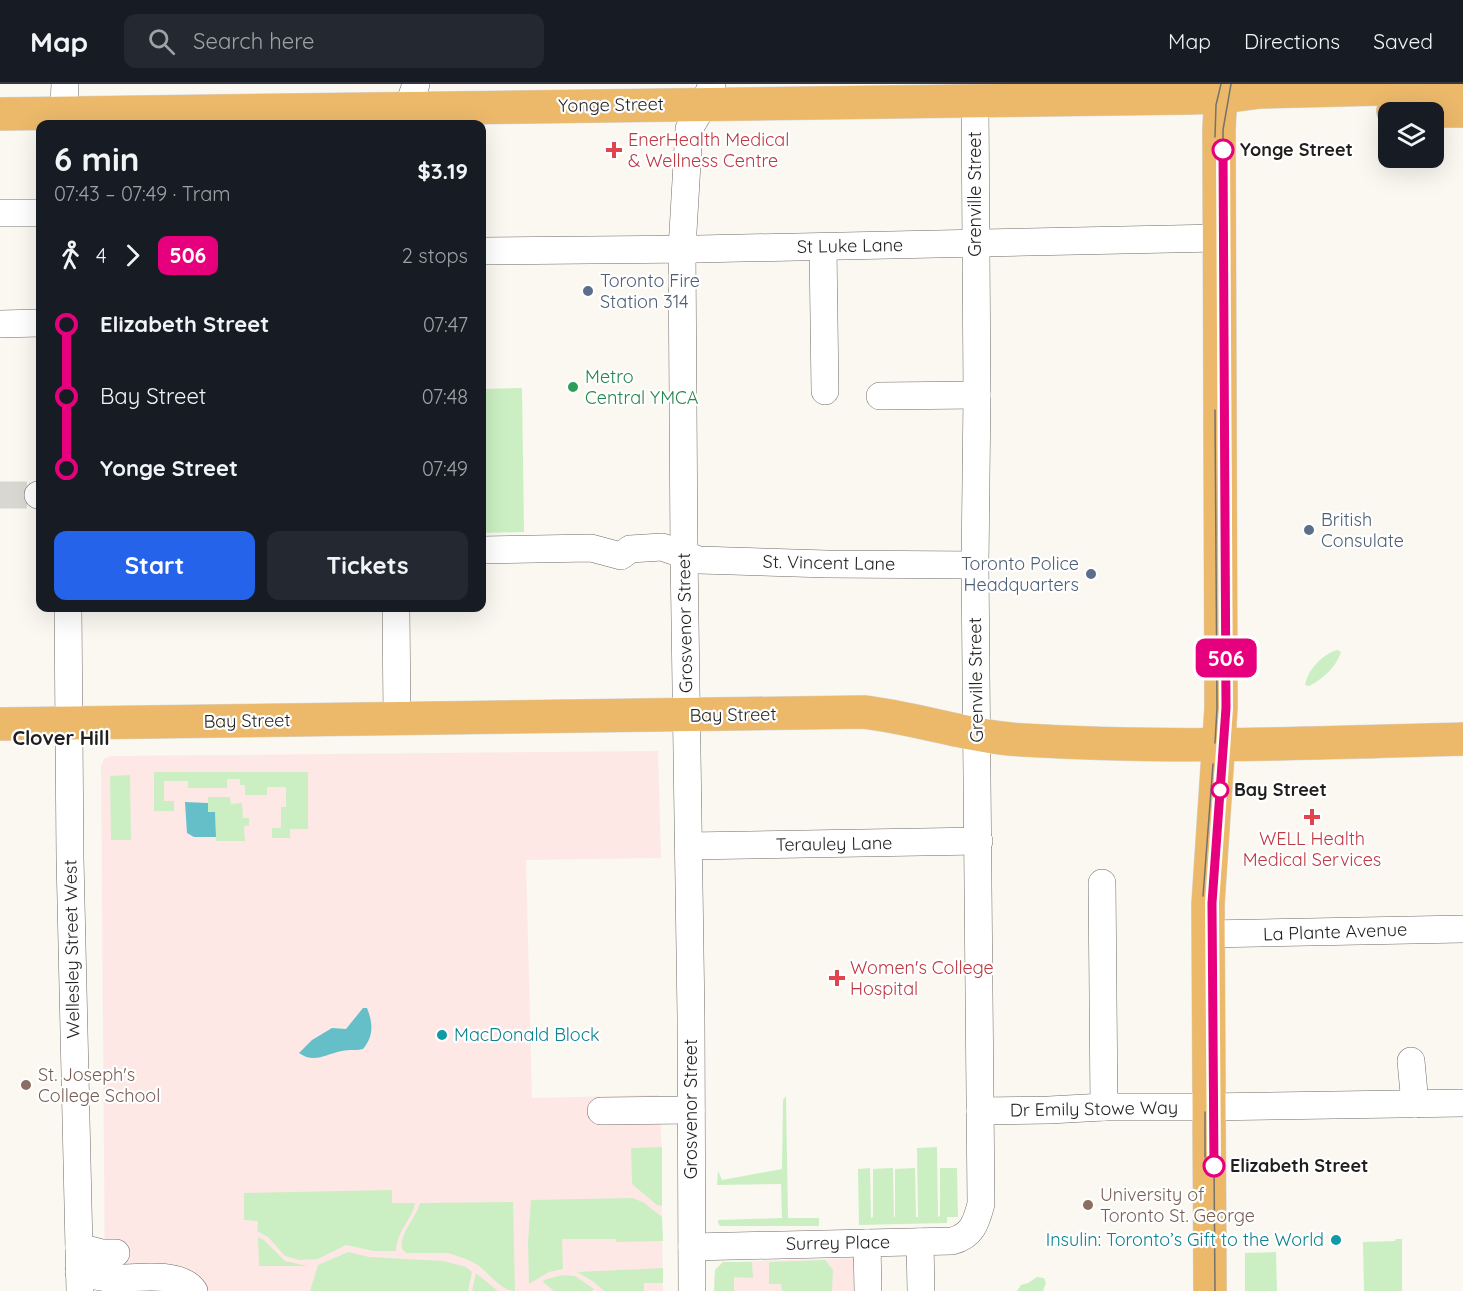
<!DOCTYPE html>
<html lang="en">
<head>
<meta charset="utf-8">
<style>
  :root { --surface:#171b24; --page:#242831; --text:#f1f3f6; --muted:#9ea1a6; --line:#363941; --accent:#2563eb }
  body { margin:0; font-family:Quicksand,sans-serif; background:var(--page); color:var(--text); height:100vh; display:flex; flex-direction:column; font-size:22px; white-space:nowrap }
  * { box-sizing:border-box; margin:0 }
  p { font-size:20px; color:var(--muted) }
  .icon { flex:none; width:33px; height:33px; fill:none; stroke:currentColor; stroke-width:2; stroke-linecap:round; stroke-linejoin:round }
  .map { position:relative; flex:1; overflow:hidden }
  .details { position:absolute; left:36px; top:36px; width:450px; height:492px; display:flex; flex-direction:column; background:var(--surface); border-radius:12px; box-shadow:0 6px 24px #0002 }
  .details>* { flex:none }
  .badge { padding:0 12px; border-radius:9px; font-size:21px; line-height:39px }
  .fabs { position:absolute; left:1378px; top:18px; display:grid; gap:12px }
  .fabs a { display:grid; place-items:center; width:66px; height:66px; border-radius:12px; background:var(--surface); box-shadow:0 6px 24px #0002; font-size:30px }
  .map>.badge { position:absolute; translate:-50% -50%; box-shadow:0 0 0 3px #fff }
  .legs { display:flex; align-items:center; gap:9px; height:66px; padding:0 18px; font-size:20px }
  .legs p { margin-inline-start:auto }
  .summary { display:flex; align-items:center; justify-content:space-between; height:102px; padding:0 18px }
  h1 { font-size:33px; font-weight:700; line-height:45px }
  .button { display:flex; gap:12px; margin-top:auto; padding:12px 18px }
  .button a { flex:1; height:69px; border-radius:12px; background:var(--accent); color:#fff; font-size:24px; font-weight:700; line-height:69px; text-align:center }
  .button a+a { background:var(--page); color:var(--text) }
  ul { padding:0 18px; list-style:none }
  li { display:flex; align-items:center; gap:21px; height:72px; font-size:22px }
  li i { display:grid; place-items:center; width:9px; height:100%; margin:0 8px; background:currentColor }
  li i::after { content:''; width:15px; height:15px; margin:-8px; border:4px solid; border-radius:50%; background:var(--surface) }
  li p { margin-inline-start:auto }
  li:first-child i { background:linear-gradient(#0000 50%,currentColor 0) }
  li:last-child i { background:linear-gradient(currentColor 50%,#0000 0) }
  header { display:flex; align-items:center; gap:36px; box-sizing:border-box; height:84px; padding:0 30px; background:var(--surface); border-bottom:2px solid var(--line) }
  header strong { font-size:28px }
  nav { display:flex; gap:33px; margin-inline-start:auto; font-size:21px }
  .search { width:420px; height:54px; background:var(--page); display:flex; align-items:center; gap:15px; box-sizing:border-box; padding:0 21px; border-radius:12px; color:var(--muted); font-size:22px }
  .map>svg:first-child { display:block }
  .commercial { fill:#fee8e6 }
  .green { fill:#cbefc3 }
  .water { fill:#65bfc9 }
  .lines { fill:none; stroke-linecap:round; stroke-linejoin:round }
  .minor-tunnel { stroke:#d9d7d1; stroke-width:27; stroke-dasharray:27 14; stroke-linecap:butt }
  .minor-casing { stroke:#6f6d67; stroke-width:28 }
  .major-casing { stroke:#d7d7d6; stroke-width:34 }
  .minor { stroke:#fff; stroke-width:27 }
  .major { stroke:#ecb96b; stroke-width:33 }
  .tram { stroke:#73726e; stroke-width:1.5 }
  .line-1-casing { stroke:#fff; stroke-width:14 }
  .line-1 { stroke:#e6007e; stroke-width:9 }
  .health-dot { fill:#e0444e; stroke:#fff; stroke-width:2 }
  .stop-1-dot { fill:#fff; stroke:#e6007e; stroke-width:3 }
  .service-dot { fill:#5c6f8a; stroke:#fff; stroke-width:2 }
  .leisure-dot { fill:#2e9e5b; stroke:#fff; stroke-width:2 }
  .culture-dot { fill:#0f9aa8; stroke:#fff; stroke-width:2 }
  .education-dot { fill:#8d6e63; stroke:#fff; stroke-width:2 }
  .labels { text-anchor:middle; stroke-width:4.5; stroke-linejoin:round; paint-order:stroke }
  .street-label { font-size:18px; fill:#201f1d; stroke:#fff }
  .health-label { font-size:18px; fill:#be3a42; stroke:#fff; text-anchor:start }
  .stop-label { font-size:18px; font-weight:bold; fill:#201f1d; stroke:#fff; text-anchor:start }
  .service-label { font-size:18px; fill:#4e5e75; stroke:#fff; text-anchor:start }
  .leisure-label { font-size:18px; fill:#27864d; stroke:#fff; text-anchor:start }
  .culture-label { font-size:18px; fill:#0d838f; stroke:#fff; text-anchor:start }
  .education-label { font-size:18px; fill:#785e54; stroke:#fff; text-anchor:start }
  .neighbourhood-label { font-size:20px; font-weight:bold; fill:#201f1d; stroke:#fff }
</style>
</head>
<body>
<header>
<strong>Map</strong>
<div class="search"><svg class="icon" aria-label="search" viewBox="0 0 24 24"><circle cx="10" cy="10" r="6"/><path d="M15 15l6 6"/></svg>Search here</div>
<nav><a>Map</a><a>Directions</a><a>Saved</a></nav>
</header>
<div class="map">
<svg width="1463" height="1207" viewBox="0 0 1463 1207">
  <rect width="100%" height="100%" fill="#faf8f1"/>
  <g class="commercial">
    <path d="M 658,667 L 661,774 L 526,776 L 532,1014 L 658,1011 L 661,1045 L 663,1207 L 105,1207 L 101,682 L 104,675 L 110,672 Z"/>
    <path d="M 860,1174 L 861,1207 L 714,1207 L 715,1186 L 723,1178 Z"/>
  </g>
  <g class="green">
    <path d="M 522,304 L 524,448 L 482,449 L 482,305 Z"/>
    <path d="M 1337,566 L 1341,568 C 1336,583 1323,595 1309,602 L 1305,601 C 1308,585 1322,571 1337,566 Z"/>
    <path d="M 154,688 L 308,688 L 308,745 L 290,745 L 290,754 L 272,754 L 272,744 L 281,744 L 281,723 L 286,723 L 286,703 L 267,703 L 267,711 L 245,711 L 245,701 L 240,701 L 240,695 L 227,695 L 227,704 L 188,704 L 188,697 L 164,697 L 164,717 L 174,717 L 174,727 L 154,727 Z"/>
    <path d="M 130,691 L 131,756 L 111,756 L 110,692 Z"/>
    <path d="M 208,713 L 230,713 L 231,720 L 242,719 L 243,734 L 249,734 L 249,742 L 244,742 L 245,757 L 216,757 L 215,729 L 208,728 Z"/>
    <path d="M 786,1012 L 788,1134 L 819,1134 L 819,1142 L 720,1142 L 718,1139 L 718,1136 L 782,1134 L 781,1100 L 717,1101 L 718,1087 L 722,1096 L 782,1085 L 783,1016 Z"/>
    <path d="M 662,1063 L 662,1122 L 657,1121 L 632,1100 L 631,1064 Z"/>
    <path d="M 937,1063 L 938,1133 L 940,1132 L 940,1084 L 957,1084 L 958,1133 L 947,1133 L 947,1139 L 859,1141 L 858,1085 L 870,1084 L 871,1134 L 873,1133 L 873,1085 L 893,1084 L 894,1133 L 895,1133 L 895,1085 L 915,1084 L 916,1133 L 918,1133 L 917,1064 Z"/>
    <path d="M 392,1106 L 392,1119 L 415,1119 C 411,1138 397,1146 396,1167 L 374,1167 L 346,1161 L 318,1175 L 299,1176 L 285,1172 L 268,1153 L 257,1147 L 258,1137 L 244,1136 L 244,1109 Z"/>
    <path d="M 632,1114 L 643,1118 L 662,1133 L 663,1157 L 616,1158 L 616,1155 L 562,1155 L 563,1185 L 549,1188 L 529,1200 L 528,1158 L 531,1116 Z"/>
    <path d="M 513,1118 L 515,1207 C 500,1207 488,1187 476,1180 C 467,1175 457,1172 448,1169 L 406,1169 L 402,1165 C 399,1150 416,1134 420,1119 Z"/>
    <path d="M 258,1153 L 264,1156 L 285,1177 L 308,1182 L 259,1182 Z"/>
    <path d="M 1396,1155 L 1402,1155 L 1402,1207 L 1364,1207 L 1363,1158 L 1395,1157 Z"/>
    <path d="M 348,1168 L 369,1173 L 444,1177 L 466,1183 L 472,1188 L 468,1207 L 310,1207 L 318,1181 Z"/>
    <path d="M 1276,1168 L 1277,1207 L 1245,1207 L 1245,1169 Z"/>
    <path d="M 825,1176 L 833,1186 L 832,1207 L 782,1207 L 781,1200 L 769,1200 L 769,1178 Z"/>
    <path d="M 723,1178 L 752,1178 L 753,1194 L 734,1193 L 734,1207 L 714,1207 L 715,1186 Z"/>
    <path d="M 663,1184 L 663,1199 L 644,1199 L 644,1207 L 604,1207 L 594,1198 L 577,1188 Z"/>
    <path d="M 476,1189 L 498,1207 L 472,1207 Z"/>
    <path d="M 562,1191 L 575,1192 L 594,1205 L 592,1207 L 554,1207 L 543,1198 L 544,1196 Z"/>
    <path d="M 1037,1193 L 1044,1194 L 1046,1199 L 1043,1207 L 1017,1207 L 1021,1201 L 1028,1199 Z"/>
  </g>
  <g class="water">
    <path d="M 185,718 L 208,719 L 208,728 L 215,728 L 216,753 L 194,753 L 187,749 Z"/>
    <path d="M 363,924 L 367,924 C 373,939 374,952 363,965 C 356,967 349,965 342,967 C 326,970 314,980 299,969 L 312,956 L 332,944 L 346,945 Z"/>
  </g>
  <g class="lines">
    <path class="minor-tunnel" d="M 0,411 L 38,411"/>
    <defs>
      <g id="minor">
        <path d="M 63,40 L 65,0"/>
        <path d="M 400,40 L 408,24 L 416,0"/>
        <path d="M 0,129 L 40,129"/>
        <path d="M 823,163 L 825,307"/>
        <path d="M 482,167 L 698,165 L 1218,154"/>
        <path d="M 0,240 L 40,239"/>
        <path d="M 880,312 L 977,311"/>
        <path d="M 38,411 L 40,411"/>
        <path d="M 482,466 L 591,464 L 621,472 L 630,465 L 662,463 L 699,476 L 827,480 L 975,481"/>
        <path d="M 68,524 L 70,774 L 80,1207"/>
        <path d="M 396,524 L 397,635"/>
        <path d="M 689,762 L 979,757"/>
        <path d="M 1102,799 L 1104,1023"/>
        <path d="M 1208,850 L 1463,845"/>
        <path d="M 1411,977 L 1415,1020"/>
        <path d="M 601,1027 L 691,1026"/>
        <path d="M 980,1027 L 1049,1026 L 1104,1023 L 1205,1023 L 1463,1019"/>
        <path d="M 920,1158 L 921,1207"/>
        <path d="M 867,1159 L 868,1207"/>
        <path d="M 79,1163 L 102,1169 L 116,1169"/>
        <path d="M 692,1163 L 952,1157 C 972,1152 976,1139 981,1120 L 975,481 L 977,311 L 975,17"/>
        <path d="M 79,1188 C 89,1190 98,1193 108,1194 C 131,1196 179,1185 194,1207"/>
        <path d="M 692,1207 L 691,933 L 684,470 L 682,165 L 689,45 L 704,20 L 712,0"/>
      </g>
      <g id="major">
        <path d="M 1393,27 L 1463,27"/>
        <path d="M 0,30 L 1189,14 L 1223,13 L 1260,8 L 1463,3"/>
        <path d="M 0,640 L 863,628 C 917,634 969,653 1023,656 C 1170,665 1316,659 1463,655"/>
        <path d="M 1210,1207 L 1208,820 L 1221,624 L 1219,45 L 1220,26 L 1226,0"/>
      </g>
    </defs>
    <use href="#minor" class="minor-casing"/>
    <use href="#major" class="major-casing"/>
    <use href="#minor" class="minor"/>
    <use href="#major" class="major"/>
    <g class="tram">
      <path d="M 1215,53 L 1216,21 L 1221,0"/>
      <path d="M 1215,659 L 1217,624 L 1215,326"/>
      <path d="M 1203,812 L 1213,680"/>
      <path d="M 1205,1028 L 1205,1073"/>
      <path d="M 1215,1207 L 1212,819 L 1226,624 L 1223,46 L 1231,0"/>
    </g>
  </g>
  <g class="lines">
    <defs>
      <path id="line-1" d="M 1214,1082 L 1212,819 L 1226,624 L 1223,66"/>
    </defs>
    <use href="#line-1" class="line-1-casing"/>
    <use href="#line-1" class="line-1"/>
  </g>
  <g class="health-dot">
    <path d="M611 57h6v6h6v6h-6v6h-6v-6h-6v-6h6z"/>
    <path d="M1309 724h6v6h6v6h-6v6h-6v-6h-6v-6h6z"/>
    <path d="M834 885h6v6h6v6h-6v6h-6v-6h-6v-6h6z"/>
  </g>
  <g class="stop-1-dot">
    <circle cx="1223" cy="66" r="10"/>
    <circle cx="1220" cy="706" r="8"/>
    <circle cx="1214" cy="1082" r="10"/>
  </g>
  <g class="service-dot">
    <circle cx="588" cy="207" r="6"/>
    <circle cx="1309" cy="446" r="6"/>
    <circle cx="1091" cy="490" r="6"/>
  </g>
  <circle class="leisure-dot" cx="573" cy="303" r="6"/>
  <g class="culture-dot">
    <circle cx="442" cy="951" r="6"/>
    <circle cx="1336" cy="1156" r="6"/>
  </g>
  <g class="education-dot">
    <circle cx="26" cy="1001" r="6"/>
    <circle cx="1088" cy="1121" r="6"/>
  </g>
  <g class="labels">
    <g class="street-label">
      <text transform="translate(611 21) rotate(-1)" y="6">Yonge Street</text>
      <text transform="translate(975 110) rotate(-90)" y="6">Grenville Street</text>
      <text transform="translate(850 162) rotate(-1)" y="6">St Luke Lane</text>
      <text transform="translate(829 479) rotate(1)" y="6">St. Vincent Lane</text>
      <text transform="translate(685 539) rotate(-91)" y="6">Grosvenor Street</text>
      <text transform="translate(976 596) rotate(-91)" y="6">Grenville Street</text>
      <text transform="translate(733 631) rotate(-1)" y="6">Bay Street</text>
      <text transform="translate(247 637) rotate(-1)" y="6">Bay Street</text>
      <text transform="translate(834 760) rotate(-1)" y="6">Terauley Lane</text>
      <text transform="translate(1335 848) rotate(-2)" y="6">La Plante Avenue</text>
      <text transform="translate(72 865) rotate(-91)" y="6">Wellesley Street West</text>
      <text transform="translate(691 1025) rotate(-90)" y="6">Grosvenor Street</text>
      <text transform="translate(1094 1025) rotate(-1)" y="6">Dr Emily Stowe Way</text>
      <text transform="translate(838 1159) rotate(-1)" y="6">Surrey Place</text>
    </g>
    <g class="health-label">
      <text x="628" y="62">EnerHealth Medical<tspan x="628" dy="21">&amp; Wellness Centre</tspan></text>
      <text x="1312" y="761" text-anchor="middle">WELL Health<tspan x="1312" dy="21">Medical Services</tspan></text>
      <text x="850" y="890">Women's College<tspan x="850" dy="21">Hospital</tspan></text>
    </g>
    <g class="stop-label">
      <text x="1240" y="72">Yonge Street</text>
      <text x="1234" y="712">Bay Street</text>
      <text x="1230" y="1088">Elizabeth Street</text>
    </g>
    <g class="service-label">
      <text x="600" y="203">Toronto Fire<tspan x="600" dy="21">Station 314</tspan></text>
      <text x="1321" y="442">British<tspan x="1321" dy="21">Consulate</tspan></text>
      <text x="1079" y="486" text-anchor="end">Toronto Police<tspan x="1079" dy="21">Headquarters</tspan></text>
    </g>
    <g class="leisure-label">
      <text x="585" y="299">Metro<tspan x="585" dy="21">Central YMCA</tspan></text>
    </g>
    <g class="culture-label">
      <text x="454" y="957">MacDonald Block</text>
      <text x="1324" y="1162" text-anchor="end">Insulin: Toronto’s Gift to the World</text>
    </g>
    <g class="education-label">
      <text x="38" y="997">St. Joseph's<tspan x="38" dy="21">College School</tspan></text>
      <text x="1100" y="1117">University of<tspan x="1100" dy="21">Toronto St. George</tspan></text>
    </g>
    <g class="neighbourhood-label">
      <text x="61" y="661">Clover Hill</text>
    </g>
  </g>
</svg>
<div class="fabs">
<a><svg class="icon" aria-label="layers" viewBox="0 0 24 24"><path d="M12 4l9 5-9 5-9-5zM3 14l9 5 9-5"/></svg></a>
</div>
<b class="badge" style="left:1226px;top:574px;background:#e6007e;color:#fff">506</b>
<section class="details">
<div class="summary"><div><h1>6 min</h1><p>07:43 – 07:49 · Tram</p></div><b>$3.19</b></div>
<div class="legs"><svg class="icon" aria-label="walk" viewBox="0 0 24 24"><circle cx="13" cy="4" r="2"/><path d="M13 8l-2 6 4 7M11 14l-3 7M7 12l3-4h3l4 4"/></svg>4<svg class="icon" aria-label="forward" viewBox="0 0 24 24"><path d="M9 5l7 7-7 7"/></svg><b class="badge" style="background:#e6007e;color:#fff">506</b><p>2 stops</p></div>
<ul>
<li><i style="color:#e6007e"></i><b>Elizabeth Street</b><p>07:47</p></li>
<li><i style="color:#e6007e"></i><span>Bay Street</span><p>07:48</p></li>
<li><i style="color:#e6007e"></i><b>Yonge Street</b><p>07:49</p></li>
</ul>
<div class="button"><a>Start</a><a>Tickets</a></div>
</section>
</div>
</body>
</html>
